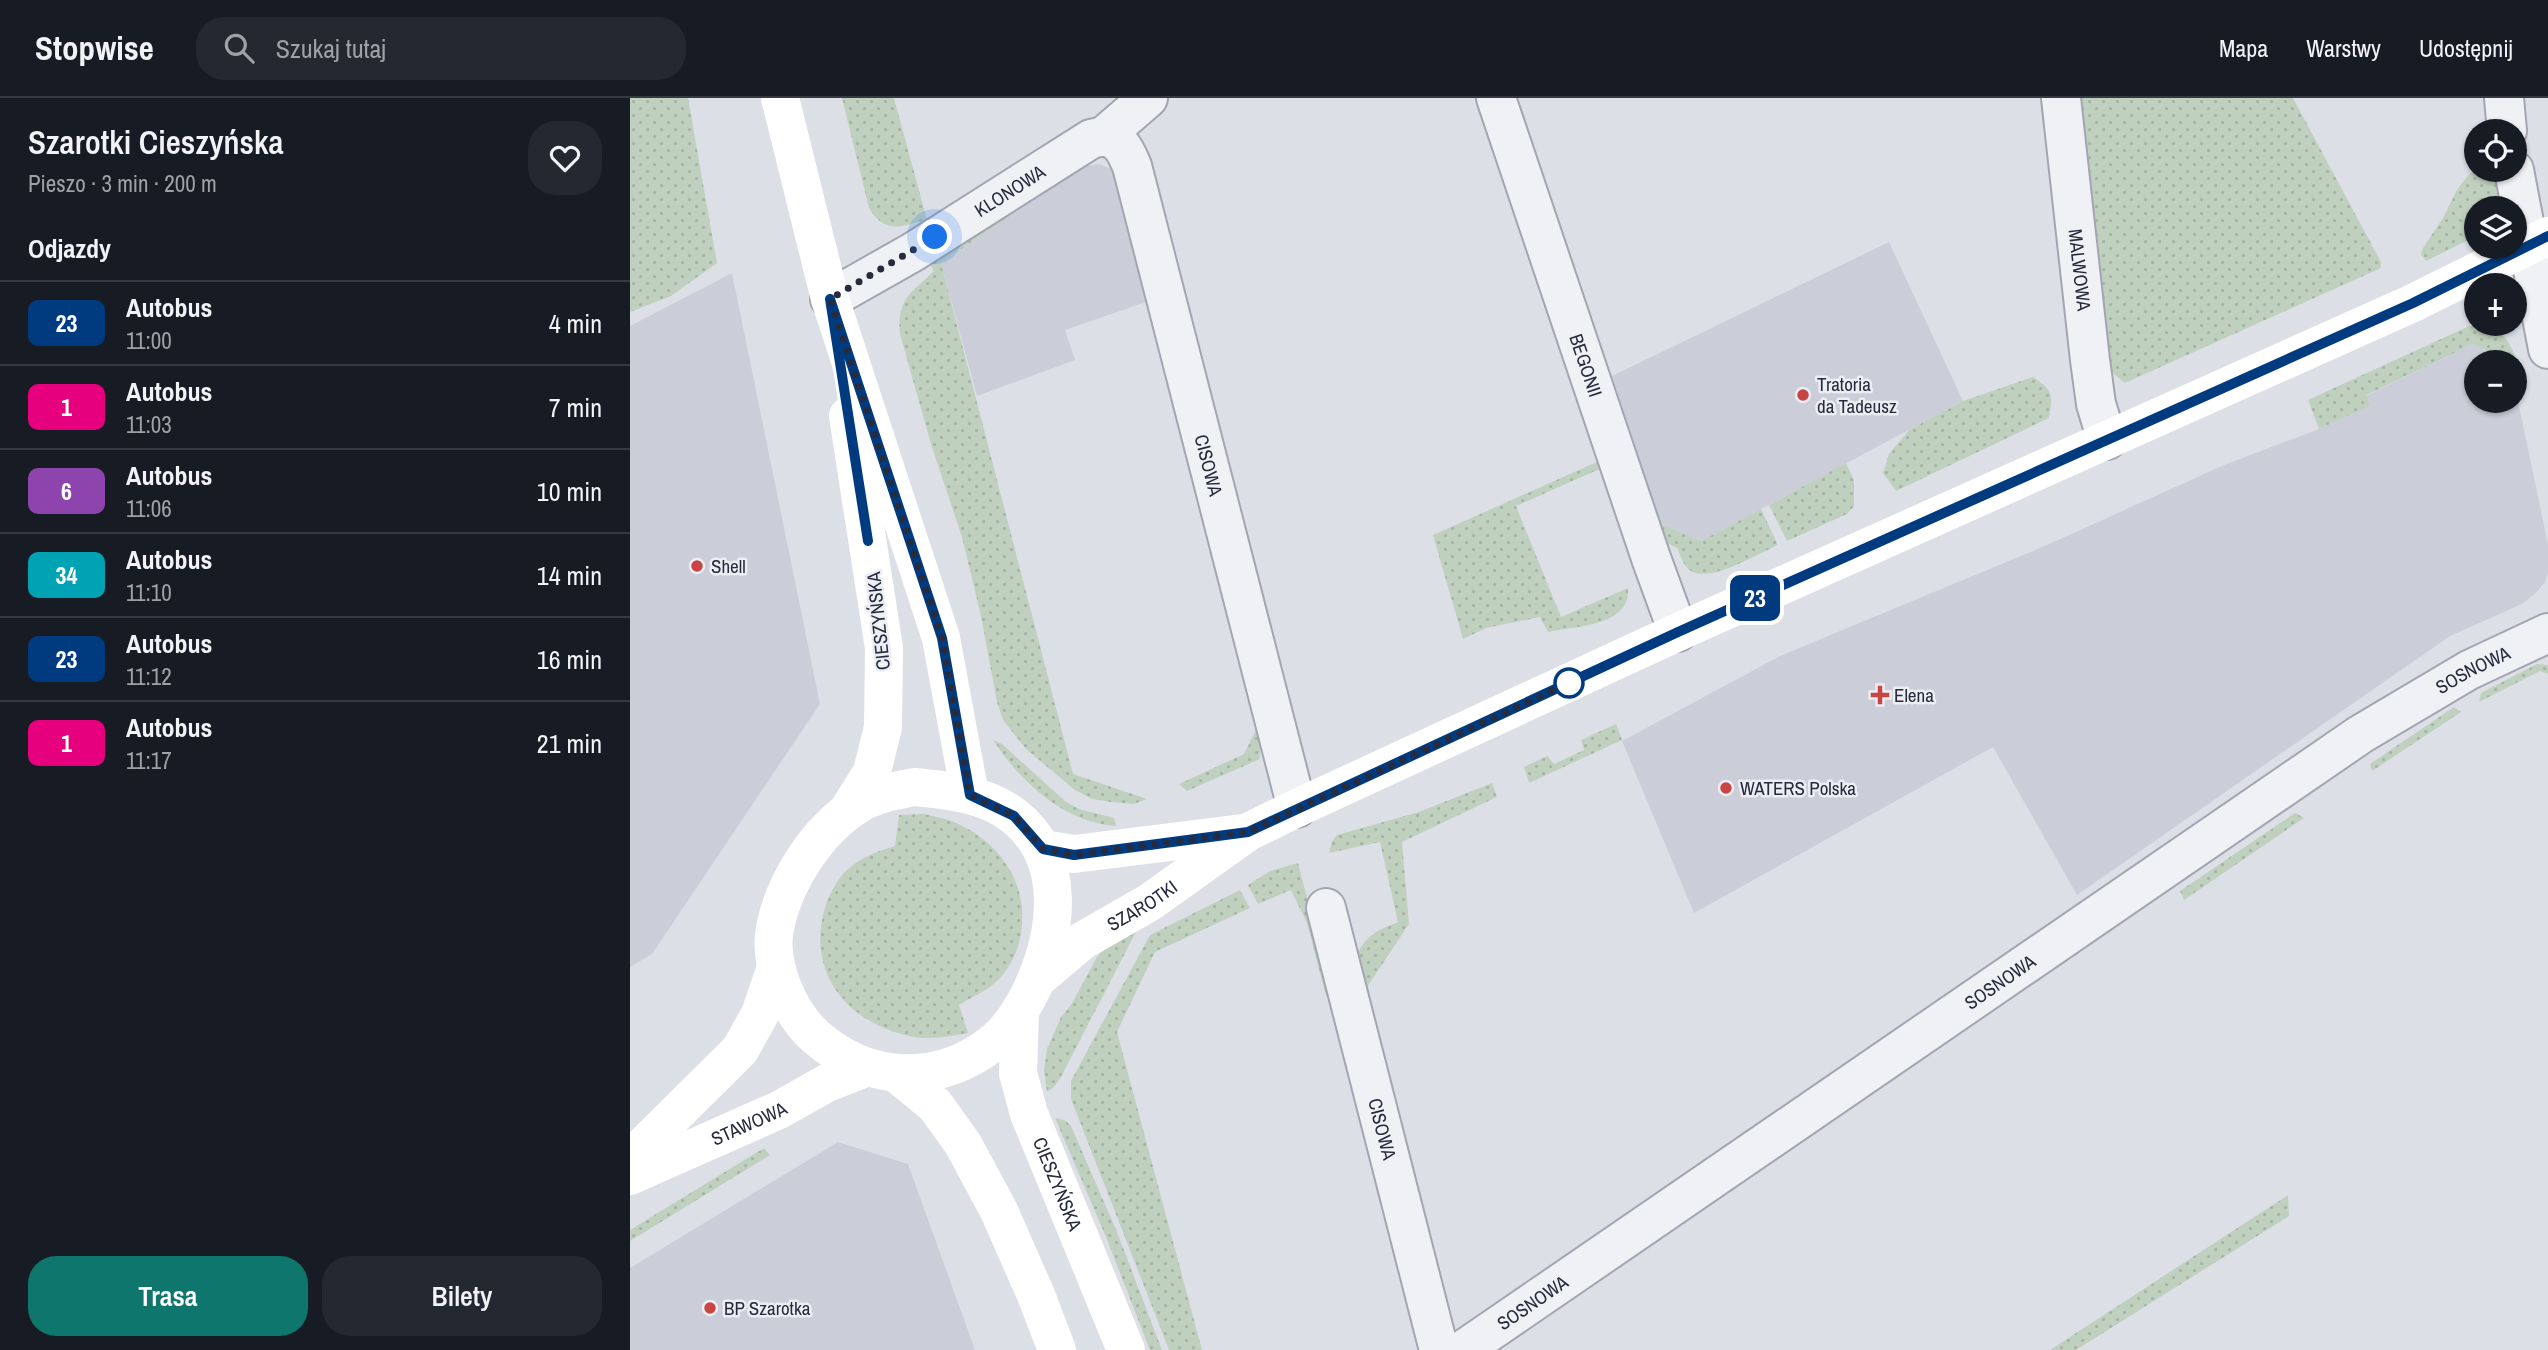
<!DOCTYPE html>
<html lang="pl">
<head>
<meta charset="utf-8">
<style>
  :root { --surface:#171b24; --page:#242831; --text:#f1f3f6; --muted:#9ea1a6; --line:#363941; --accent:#0f766e }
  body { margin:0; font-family:"Archivo Narrow",sans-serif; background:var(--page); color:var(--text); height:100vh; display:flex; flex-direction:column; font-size:26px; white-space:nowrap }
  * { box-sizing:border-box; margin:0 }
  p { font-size:23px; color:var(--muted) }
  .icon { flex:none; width:38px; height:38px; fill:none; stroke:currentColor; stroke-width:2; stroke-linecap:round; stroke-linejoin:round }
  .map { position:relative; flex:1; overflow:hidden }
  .side { display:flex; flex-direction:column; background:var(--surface); width:630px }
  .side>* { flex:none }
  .badge { padding:0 14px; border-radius:10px; font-size:24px; line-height:46px }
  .fabs { position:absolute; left:1834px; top:21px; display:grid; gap:14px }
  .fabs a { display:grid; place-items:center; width:63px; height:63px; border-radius:50%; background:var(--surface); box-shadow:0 2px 5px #0004; font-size:35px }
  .you { position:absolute; width:35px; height:35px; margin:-18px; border:5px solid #fff; border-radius:50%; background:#1a73e8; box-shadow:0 0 0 10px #1a73e833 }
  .map>.badge { position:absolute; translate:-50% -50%; box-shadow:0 0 0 4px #fff }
  h2 { padding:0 28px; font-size:26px; line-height:63px }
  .round { display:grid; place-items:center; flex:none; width:74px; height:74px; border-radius:28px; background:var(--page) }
  .head { display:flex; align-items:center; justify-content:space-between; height:119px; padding:0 28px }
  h1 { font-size:33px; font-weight:600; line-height:52px }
  .action { display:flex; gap:14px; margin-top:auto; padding:14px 28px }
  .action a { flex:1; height:80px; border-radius:28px; background:var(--accent); color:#fff; font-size:28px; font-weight:600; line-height:80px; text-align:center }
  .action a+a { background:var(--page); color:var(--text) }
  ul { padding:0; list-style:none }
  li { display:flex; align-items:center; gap:21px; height:84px; padding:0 28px; border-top:2px solid var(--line) }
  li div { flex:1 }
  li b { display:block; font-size:26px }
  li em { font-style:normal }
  li .badge { min-width:77px; font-weight:700; text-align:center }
  header { display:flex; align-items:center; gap:42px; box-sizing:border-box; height:98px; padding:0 35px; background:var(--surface); border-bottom:2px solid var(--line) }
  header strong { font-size:33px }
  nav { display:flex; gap:38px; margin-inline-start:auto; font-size:24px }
  .search { width:490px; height:63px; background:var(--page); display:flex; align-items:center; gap:18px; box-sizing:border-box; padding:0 24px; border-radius:28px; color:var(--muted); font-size:26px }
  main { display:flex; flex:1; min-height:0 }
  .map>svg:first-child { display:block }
  .built { fill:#cbced8 }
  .grass { fill:url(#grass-dots) }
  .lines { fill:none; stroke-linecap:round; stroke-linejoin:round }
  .street-casing { stroke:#a3a5b1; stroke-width:42 }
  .street { stroke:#f0f1f5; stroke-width:38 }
  .secondary { stroke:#fff; stroke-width:38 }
  .line-casing { stroke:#fff; stroke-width:16 }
  .line { stroke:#003b80; stroke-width:10 }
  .walk { stroke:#272b3d; stroke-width:7; stroke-dasharray:0 12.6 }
  .poi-dot { fill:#c94544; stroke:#eceef4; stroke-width:2.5 }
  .stop-dot { fill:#fff; stroke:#003b80; stroke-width:3.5 }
  .labels { text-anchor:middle; stroke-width:5; stroke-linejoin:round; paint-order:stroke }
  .street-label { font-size:19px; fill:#272b3d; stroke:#eceef4 }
  .poi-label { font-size:19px; fill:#272b3d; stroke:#eceef4; text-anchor:start }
</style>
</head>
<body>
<header>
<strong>Stopwise</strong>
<div class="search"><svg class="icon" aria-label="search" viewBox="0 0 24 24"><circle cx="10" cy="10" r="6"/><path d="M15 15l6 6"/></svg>Szukaj tutaj</div>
<nav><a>Mapa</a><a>Warstwy</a><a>Udostępnij</a></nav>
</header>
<main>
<section class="side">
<div class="head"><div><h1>Szarotki Cieszyńska</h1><p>Pieszo · 3 min · 200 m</p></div><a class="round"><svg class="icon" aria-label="heart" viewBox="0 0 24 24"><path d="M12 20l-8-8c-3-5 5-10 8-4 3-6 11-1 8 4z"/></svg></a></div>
<h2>Odjazdy</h2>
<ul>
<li><span class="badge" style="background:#003b80;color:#fff">23</span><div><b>Autobus</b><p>11:00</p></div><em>4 min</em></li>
<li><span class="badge" style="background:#e6007e;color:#fff">1</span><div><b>Autobus</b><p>11:03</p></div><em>7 min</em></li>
<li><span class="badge" style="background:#8e44ad;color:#fff">6</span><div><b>Autobus</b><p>11:06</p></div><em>10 min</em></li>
<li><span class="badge" style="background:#00a3b4;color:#fff">34</span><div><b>Autobus</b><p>11:10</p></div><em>14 min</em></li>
<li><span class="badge" style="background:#003b80;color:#fff">23</span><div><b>Autobus</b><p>11:12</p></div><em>16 min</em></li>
<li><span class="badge" style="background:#e6007e;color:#fff">1</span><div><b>Autobus</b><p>11:17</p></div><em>21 min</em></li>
</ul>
<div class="action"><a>Trasa</a><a>Bilety</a></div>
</section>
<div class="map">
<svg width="1918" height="1252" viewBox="0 0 1918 1252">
  <defs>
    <pattern id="grass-dots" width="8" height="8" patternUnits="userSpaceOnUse" patternTransform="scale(1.75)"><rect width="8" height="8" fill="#c0d0be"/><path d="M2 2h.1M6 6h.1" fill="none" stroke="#a5b3a4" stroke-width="1.8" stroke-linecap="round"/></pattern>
  </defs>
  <rect width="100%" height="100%" fill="#dddfe7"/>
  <g class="built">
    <path d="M 469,66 L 486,73 L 519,203 L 435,232 L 445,262 L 347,298 L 311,165 L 451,69 Z"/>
    <path d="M 1259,144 L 1333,303 L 1071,443 L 1031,426 L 982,278 Z"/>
    <path d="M 102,175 L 190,606 L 22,856 L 0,869 L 0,228 Z"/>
    <path d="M 1843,246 L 1879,264 L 1846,264 L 1846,303 L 1885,303 L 1885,289 L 1918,446 L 1918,475 L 1915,484 L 1906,495 L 1892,506 L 1820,538 L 1447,797 L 1363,649 L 1064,815 L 992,643 L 1150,558 L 1417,447 L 1594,367 L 1689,331 L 1739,308 L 1735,298 Z"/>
    <path d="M 208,1044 L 278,1066 L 345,1252 L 0,1252 L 0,1170 Z"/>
  </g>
  <g class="grass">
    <path d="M 0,0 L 58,0 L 87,165 L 41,198 L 0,214 Z"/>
    <path d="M 212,0 L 264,0 L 297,122 C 272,128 255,137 239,110 Z"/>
    <path d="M 1446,0 L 1663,0 L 1751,164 L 1751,170 L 1495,285 L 1480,273 Z"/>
    <path d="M 1847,72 L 1858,72 L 1865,76 L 1868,96 L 1866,110 L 1846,110 L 1846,138 L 1796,163 L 1791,156 L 1793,150 L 1813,120 L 1827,92 L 1839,76 Z"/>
    <path d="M 375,113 L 380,118 L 311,165 L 443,676 L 517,701 L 504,706 L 481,704 L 462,701 L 445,692 L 396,651 L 373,622 L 367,604 L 351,518 L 332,439 L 301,346 L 270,236 C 267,201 280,196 304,173 L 298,162 Z"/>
    <path d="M 1850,226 C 1884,233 1887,263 1893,292 L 1887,298 L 1885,264 L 1879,264 L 1843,246 L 1736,297 L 1740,308 L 1689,331 L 1678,302 L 1837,229 Z"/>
    <path d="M 1403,279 C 1423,292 1423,297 1419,320 L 1266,393 L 1253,375 L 1259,356 L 1279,332 L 1333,303 Z"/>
    <path d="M 969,363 L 972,370 L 886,408 L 931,519 L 998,490 C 1001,528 946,528 918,534 L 910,519 L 856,530 L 833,541 L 803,437 Z"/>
    <path d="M 1216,365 L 1224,382 L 1224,408 L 1217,416 L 1157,443 L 1139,407 Z"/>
    <path d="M 1131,411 L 1148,447 C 1127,456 1081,485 1061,473 C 1053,468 1051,458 1047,450 L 1029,441 L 1031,426 L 1071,443 Z"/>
    <path d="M 1907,566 L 1918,567 L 1918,576 L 1910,573 L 1849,604 L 1851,595 Z"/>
    <path d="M 1824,609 L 1831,614 L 1742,673 L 1740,666 Z"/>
    <path d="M 986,626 L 992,642 L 899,685 L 894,669 L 917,658 L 924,666 L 954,652 L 951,642 Z"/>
    <path d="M 627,630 L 631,640 L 630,661 L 557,693 L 549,686 L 614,656 Z"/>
    <path d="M 363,642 L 372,646 L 436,704 L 449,711 L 484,720 L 486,728 C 433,724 391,684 363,642 Z"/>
    <path d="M 862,685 L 867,699 L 772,744 L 779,826 L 735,892 L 726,858 C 736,837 748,832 768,824 L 750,744 L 699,755 L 702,743 L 707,737 L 789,714 Z"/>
    <path d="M 1665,715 L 1674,720 L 1554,802 L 1550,793 Z"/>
    <path d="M 294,716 C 304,719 316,720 326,725 C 366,742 396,781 392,826 C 391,846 383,866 370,880 C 359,892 342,899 329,907 L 338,935 C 317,939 296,943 275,937 C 215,922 178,874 194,813 C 198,799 206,782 217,772 C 231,759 248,753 265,748 L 269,717 Z"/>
    <path d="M 668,765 L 702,896 L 696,898 L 677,825 L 661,792 L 628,806 L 618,787 L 640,773 Z"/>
    <path d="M 610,792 L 620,810 L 525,854 L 487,934 L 572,1252 L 539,1252 L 441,1001 L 441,983 L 520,837 Z"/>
    <path d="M 510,826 L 431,979 L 424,989 L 417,994 L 414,972 L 417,951 L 431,919 L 441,907 L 467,859 L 481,843 Z"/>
    <path d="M 425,1020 L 435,1022 L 441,1028 L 487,1134 L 532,1252 L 520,1252 L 476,1139 Z"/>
    <path d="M 134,1050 L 140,1057 L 0,1143 L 0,1132 Z"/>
    <path d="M 1658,1097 L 1659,1118 L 1446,1252 L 1420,1252 Z"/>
  </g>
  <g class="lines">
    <defs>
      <g id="street">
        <path id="s1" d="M 866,0 L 1021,460 L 1048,534"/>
        <path id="s2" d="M 1431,0 L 1460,262 L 1466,306 L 1477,342"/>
        <path d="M 1874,0 L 1877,33"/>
        <path id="s3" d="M 474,38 C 492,43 495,52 502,68 L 667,710"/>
        <path d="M 1884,72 L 1918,251"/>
        <path id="s4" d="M 200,201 L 283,154 L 461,41 L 474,38 L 518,0"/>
        <path id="s5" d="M 696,810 L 809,1252"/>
        <path id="s6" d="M 833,1252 L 1731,636 L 1839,572 L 1918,535"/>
      </g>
    </defs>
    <use href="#street" class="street-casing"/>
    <use href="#street" class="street"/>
    <g class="secondary">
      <path d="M 150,0 L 200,201 L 311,540 L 340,697"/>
      <path d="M 284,689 C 318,692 356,696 384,718 C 439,761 427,838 401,893 C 392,911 381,930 364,944 C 309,988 239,985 186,939 C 159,915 138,867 145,830 C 154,783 188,731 229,706 C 245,696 266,693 284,689 Z"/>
      <path d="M 217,714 L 242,674 L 253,629 L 254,550 L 218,318"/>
      <path d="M 413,751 L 444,756 L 613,735"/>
      <path id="s7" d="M 406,882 L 452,843 L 520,804 L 618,734 L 667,710 L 1048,534 L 1783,205 L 1918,138"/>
      <path id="s8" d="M 390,915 L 388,975 L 399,1016 L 496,1252"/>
      <path d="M 267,976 L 305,1007 L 333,1046 L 369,1113 L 406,1197 L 427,1252"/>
      <path d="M 0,1061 L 110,952 L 130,916 L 146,869"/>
      <path id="s9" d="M 0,1078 L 149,1012 L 197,985 L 235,970"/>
    </g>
  </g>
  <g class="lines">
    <defs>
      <path id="line" d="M 238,443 L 200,201 L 312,540 L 340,697 L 384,718 L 413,751 L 444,757 L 618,734 L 1048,534 L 1783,205 L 1918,138"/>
    </defs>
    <use href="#line" class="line-casing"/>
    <use href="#line" class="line"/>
    <path class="walk" d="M 305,139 L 200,201 L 312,540 L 340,697 L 384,718 L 413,751 L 444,757 L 618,734 L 939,585"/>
  </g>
  <g class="poi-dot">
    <circle cx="1173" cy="297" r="7"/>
    <circle cx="67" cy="468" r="7"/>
    <path d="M1246.5 586.5h7v7h7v7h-7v7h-7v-7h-7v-7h7z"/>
    <circle cx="1096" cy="690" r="7"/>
    <circle cx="80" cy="1210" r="7"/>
  </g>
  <circle class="stop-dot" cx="939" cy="585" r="14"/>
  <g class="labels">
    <g class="street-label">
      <text dy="7" stroke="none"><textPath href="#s4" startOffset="210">KLONOWA</textPath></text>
      <text dy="7" stroke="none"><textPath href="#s2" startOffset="173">MALWOWA</textPath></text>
      <text dy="7" stroke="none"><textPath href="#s1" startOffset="282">BEGONII</textPath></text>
      <text dy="7" stroke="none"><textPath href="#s3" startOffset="352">CISOWA</textPath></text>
      <text transform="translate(248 523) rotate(-96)" y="7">CIESZYŃSKA</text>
      <text dy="7" stroke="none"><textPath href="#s6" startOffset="1218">SOSNOWA</textPath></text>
      <text dy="7" stroke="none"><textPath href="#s7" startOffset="130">SZAROTKI</textPath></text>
      <text dy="7" stroke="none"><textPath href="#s6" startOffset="651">SOSNOWA</textPath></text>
      <text dy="7" stroke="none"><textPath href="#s9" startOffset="130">STAWOWA</textPath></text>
      <text dy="7" stroke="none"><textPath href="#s5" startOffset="228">CISOWA</textPath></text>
      <text dy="7" stroke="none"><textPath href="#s8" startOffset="178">CIESZYŃSKA</textPath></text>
      <text dy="7" stroke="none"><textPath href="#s6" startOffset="84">SOSNOWA</textPath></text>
    </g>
    <g class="poi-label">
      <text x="1187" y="293">Tratoria<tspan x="1187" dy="22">da Tadeusz</tspan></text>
      <text x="81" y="475">Shell</text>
      <text x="1264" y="604">Elena</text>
      <text x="1110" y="697">WATERS Polska</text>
      <text x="94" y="1217">BP Szarotka</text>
    </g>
  </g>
</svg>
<div class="fabs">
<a><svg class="icon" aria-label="locate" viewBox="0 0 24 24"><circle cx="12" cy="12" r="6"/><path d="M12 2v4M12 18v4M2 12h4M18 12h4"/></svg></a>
<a><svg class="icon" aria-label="layers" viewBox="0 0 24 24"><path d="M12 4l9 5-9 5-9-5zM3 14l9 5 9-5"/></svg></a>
<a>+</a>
<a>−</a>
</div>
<div class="you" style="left:305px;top:139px"></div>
<b class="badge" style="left:1125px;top:500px;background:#003b80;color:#fff">23</b>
</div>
</main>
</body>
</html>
